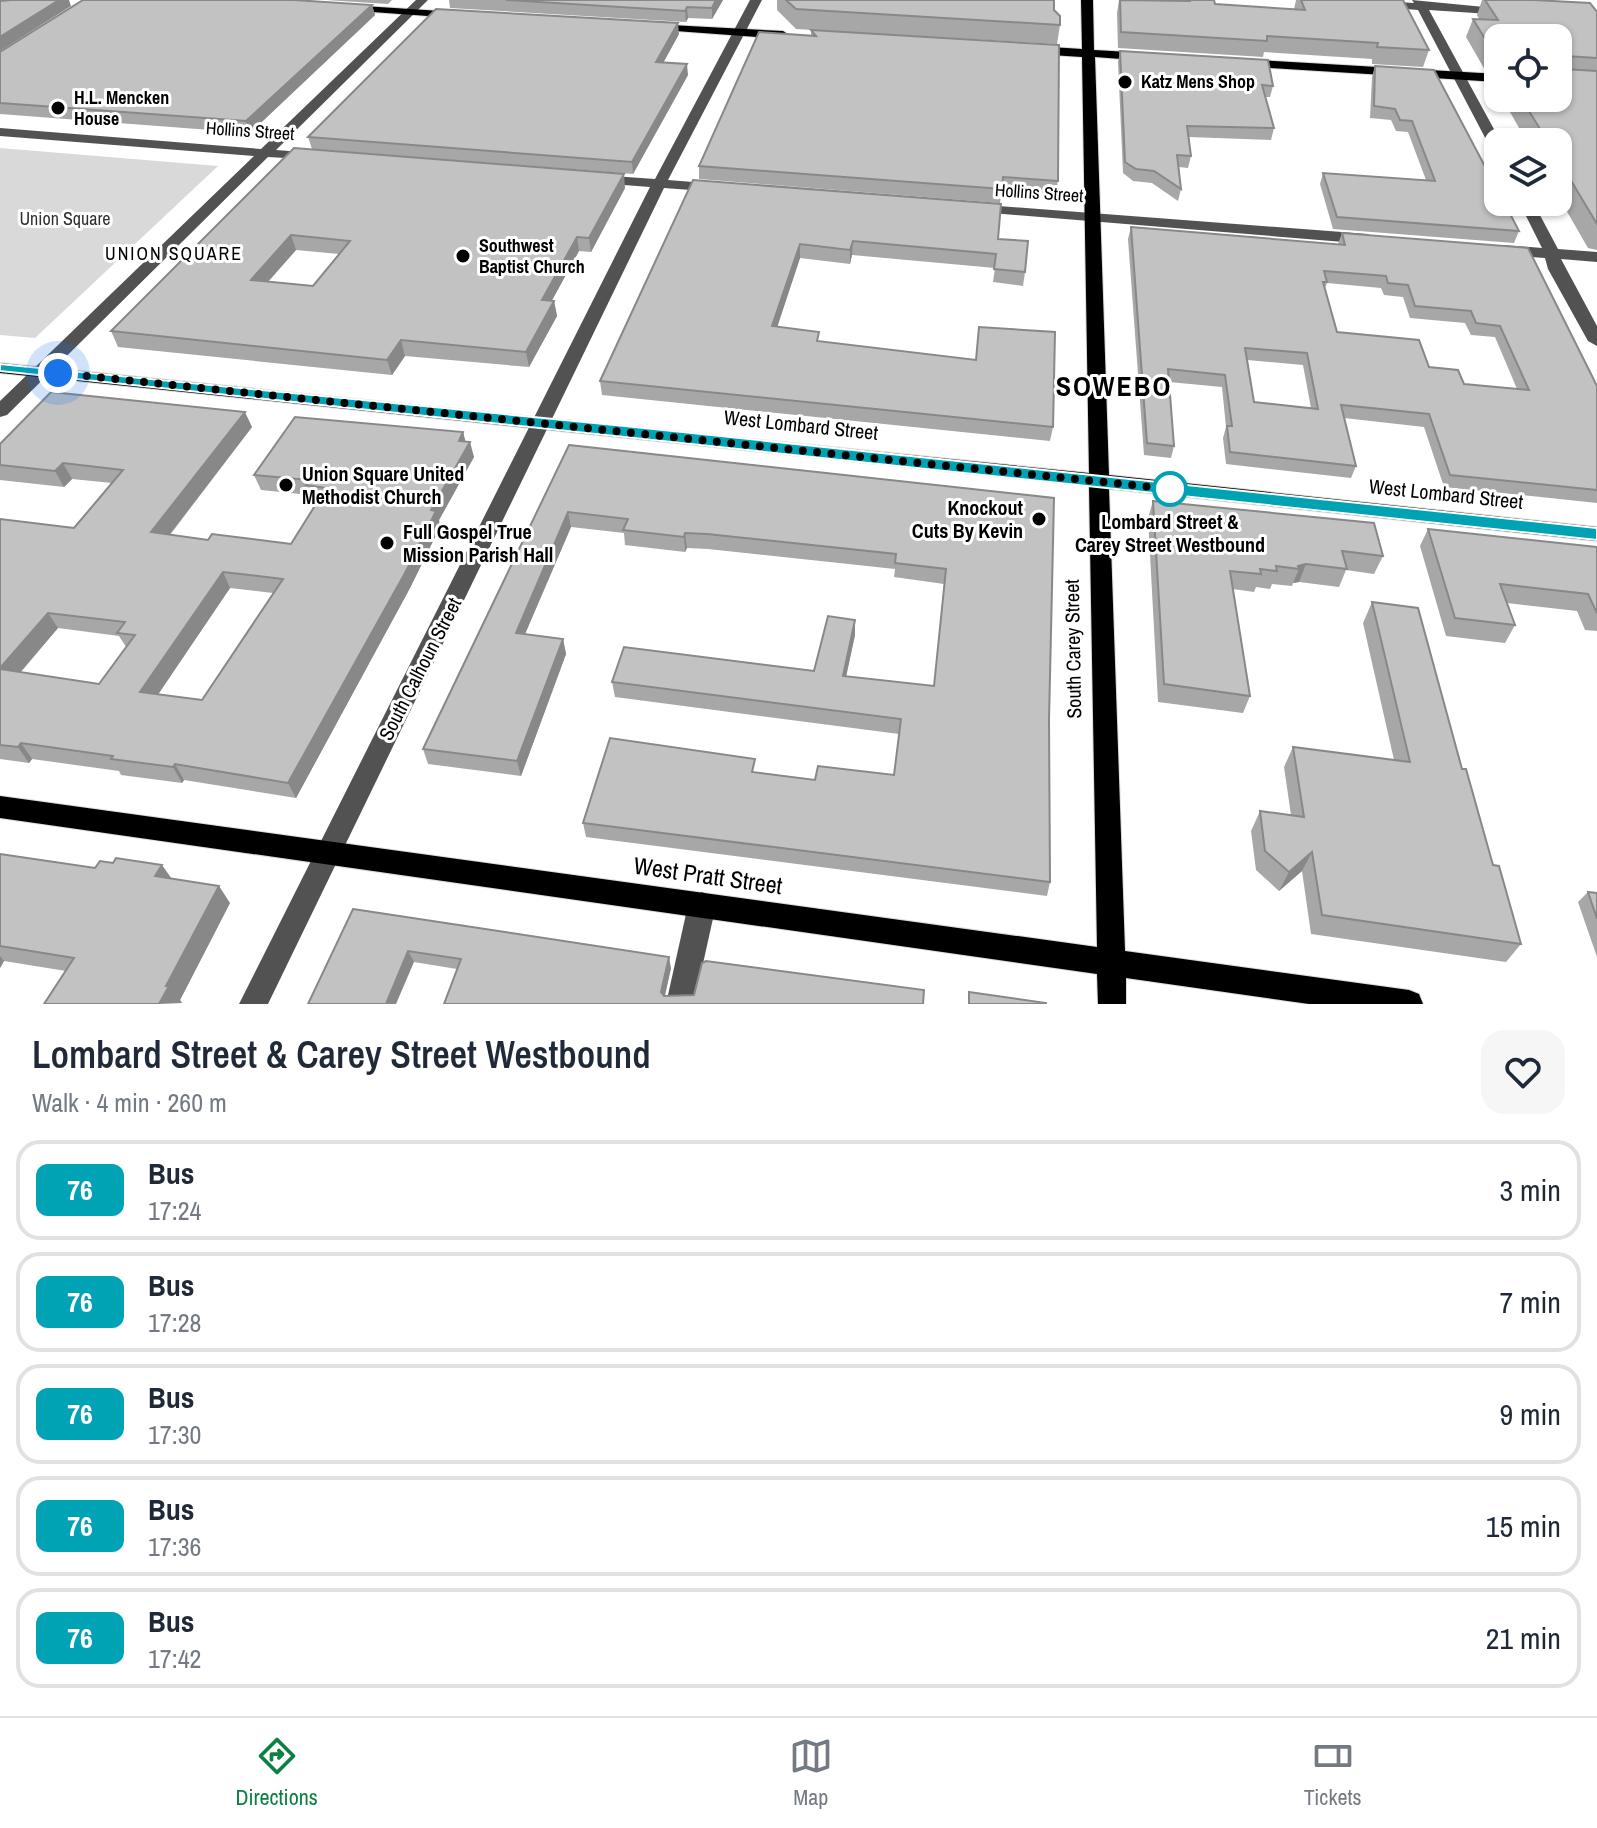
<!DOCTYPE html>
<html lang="en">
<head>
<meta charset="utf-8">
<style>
  :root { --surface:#fff; --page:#f6f6f7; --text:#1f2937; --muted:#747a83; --line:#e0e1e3; --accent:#0b8043 }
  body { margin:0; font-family:"Archivo Narrow",sans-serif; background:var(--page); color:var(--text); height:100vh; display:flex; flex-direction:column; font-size:30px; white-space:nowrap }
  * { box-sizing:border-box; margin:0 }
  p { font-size:26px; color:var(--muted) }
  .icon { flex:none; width:44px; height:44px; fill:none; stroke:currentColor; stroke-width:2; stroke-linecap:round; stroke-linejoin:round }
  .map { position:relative; height:1004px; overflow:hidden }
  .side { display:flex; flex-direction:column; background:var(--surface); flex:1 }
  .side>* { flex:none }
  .badge { padding:0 16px; border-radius:12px; font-size:28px; line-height:52px }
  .controls { position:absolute; left:1484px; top:24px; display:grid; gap:16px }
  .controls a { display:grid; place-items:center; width:88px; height:88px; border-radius:16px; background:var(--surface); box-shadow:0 2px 6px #0004; font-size:40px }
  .you { position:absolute; width:40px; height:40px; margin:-20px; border:6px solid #fff; border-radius:50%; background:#1a73e8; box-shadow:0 0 0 12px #1a73e833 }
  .map>.badge { position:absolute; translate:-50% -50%; box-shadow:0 0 0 4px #fff }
  .round { display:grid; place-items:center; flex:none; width:84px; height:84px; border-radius:24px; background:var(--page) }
  .overview { display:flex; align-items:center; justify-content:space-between; height:136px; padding:0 32px }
  h1 { font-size:38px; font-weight:600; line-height:60px }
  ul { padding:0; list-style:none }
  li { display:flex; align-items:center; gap:24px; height:100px; margin:0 16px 12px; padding:0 16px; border:4px solid var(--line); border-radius:24px }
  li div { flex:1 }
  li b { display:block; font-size:30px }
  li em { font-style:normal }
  li .badge { min-width:88px; font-weight:700; text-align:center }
  .dock { display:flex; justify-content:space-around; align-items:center; height:112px; border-top:2px solid var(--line); background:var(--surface); font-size:22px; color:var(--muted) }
  .dock a { display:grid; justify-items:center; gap:4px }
  .dock .active { color:var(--accent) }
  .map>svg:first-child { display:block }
  .green { fill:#d9d9d9 }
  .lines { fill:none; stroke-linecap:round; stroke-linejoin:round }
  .major-casing { stroke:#dbdbdb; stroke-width:2 }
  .minor { fill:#525252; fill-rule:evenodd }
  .major { fill:#000; fill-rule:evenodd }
  .wall { fill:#a7a7a7; fill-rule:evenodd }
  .shaded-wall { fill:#888 }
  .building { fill:#c2c2c2; stroke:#888; stroke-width:2; fill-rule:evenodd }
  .line { fill:#00a3b4; stroke:#fff; stroke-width:2 }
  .walk { stroke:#000; stroke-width:8; stroke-dasharray:0 14.4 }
  .poi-dot { fill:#000; stroke:#fff; stroke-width:3 }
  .stop-dot { fill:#fff; stroke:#00a3b4; stroke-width:4 }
  .labels { text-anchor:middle; stroke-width:6; stroke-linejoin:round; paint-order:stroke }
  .far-poi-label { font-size:18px; font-weight:bold; fill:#000; stroke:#fff; text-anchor:start }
  .far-street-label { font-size:18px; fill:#000; stroke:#fff }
  .far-park-label { font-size:18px; fill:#303030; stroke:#fff }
  .far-neighbourhood-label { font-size:18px; letter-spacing:2px; fill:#000; stroke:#fff }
  .street-label { font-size:20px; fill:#000; stroke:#fff }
  .poi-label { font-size:20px; font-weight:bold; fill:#000; stroke:#fff; text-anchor:start }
  .stop-label { font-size:20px; font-weight:bold; fill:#000; stroke:#fff }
  .near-street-label { font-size:24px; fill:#000; stroke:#fff }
  .district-label { font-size:28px; font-weight:bold; letter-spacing:2px; fill:#000; stroke:#fff }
</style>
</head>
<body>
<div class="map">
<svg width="1597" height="1004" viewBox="0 0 1597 1004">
  <rect width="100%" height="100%" fill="#fff"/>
  <path class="green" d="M 0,148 L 218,166 L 35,338 L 0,335 Z"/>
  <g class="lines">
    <defs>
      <g id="major">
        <path d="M 1081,0 L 1093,0 L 1094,50 L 1147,53 L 1153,57 L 1147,61 L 1095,57 L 1109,475 L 1597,527 L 1597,541 L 1109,489 L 1125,951 L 1409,990 L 1419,994 L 1423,1004 L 1309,1004 L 1126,978 L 1126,1004 L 1098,1004 L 1097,974 L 0,818 L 0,796 L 1097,947 L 1089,486 L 0,373 L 0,363 L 1089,473 L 1082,57 L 1035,54 L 1029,50 L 1035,46 L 1082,49 Z"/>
        <path d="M 348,5 L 456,12 L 462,15 L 456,18 L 344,10 L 342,8 Z"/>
        <path d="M 652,24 L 783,31 L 789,35 L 783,39 L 648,29 L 648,25 Z"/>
        <path d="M 1242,59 L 1498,74 L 1498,82 L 1238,66 L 1238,60 Z"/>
      </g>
    </defs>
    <use href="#major" class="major-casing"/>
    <g class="minor">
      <path d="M 416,0 L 428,0 L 276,150 L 315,153 L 320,154 L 320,160 L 268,157 L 7,415 L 0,417 L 0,401 L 254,156 L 0,136 L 0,128 L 261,149 Z"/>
      <path d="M 750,0 L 762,0 L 668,180 L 718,184 L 725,188 L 718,192 L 664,188 L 268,1004 L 239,1004 L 650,187 L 598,183 L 591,179 L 598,175 L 655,179 Z"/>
      <path d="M 1412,0 L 1505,9 L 1511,12 L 1505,15 L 1429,10 L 1501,142 L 1498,142 L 1498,153 L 1491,149 L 1418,10 L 1381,7 L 1375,4 L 1381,1 L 1414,3 Z"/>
      <path d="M 1519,202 L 1533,202 L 1558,249 L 1597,252 L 1597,262 L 1561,259 L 1597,326 L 1597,346 L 1588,341 L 1548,269 L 1545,258 L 1503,255 L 1495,250 L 1503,245 L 1542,248 Z"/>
      <path d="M 973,204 L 1368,234 L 1376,239 L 1368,244 L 968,211 L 968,205 Z"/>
      <path d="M 702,892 L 712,896 L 716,905 L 694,1004 L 666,1004 L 688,905 L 692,896 Z"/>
    </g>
    <use href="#major" class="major"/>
  </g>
  <g class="wall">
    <path d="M 326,0 L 392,0 L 388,4 Z"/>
    <path d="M 449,0 L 723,0 L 712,19 L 688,18 L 686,22 L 450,8 Z"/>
    <path d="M 777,0 L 1054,0 L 1054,10 L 1060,25 L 1057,44 L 796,29 L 777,10 Z"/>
    <path d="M 1119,0 L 1214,0 L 1215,4 L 1294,9 L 1296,0 L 1403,0 L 1429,50 L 1423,67 L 1372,64 L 1372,59 L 1264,52 L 1263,57 L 1118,48 L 1117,13 Z"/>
    <path d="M 1482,0 L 1534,0 L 1597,12 L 1597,250 L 1588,248 L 1558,196 L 1558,142 L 1527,142 L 1502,98 L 1558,98 L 1498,38 L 1498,72 L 1485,70 L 1466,37 L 1473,19 L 1479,19 L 1477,15 Z"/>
    <path d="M 372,5 L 375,15 L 250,133 L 0,114 L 0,52 Z"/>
    <path d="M 811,30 L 1058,181 L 1055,194 L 1002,190 L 1000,203 L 699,179 L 699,166 L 811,35 Z"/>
    <path d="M 679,34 L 663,63 L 688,75 L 633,174 L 312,149 L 308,137 Z"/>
    <path d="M 1120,51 L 1273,86 L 1270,97 L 1265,97 L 1274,128 L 1271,140 L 1189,137 L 1191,156 L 1188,168 L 1179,167 L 1181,189 L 1178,201 L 1152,183 L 1133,181 L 1123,173 L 1118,62 Z"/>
    <path d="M 1375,66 L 1519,231 L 1514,243 L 1333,229 L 1320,184 L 1323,173 L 1426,180 L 1408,132 L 1396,131 L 1391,120 L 1370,118 L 1372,77 Z"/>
    <path d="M 1498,74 L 1498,92 L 1494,85 Z"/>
    <path d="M 294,148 L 625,188 L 591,252 L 579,251 L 552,300 L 554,301 L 557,316 L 529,367 L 405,356 L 392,375 L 118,347 L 111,331 ZM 296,250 L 339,254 L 313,286 L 268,282 Z"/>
    <path d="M 693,180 L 998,239 L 1025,272 L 1023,286 L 993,282 L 995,268 L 852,255 L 850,264 L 800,258 L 777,326 L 1053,427 L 1050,441 L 602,395 L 600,381 Z"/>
    <path d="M 1131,227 L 1338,244 L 1342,233 L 1528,248 L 1597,386 L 1597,503 L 1444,487 L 1424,427 L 1344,418 L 1356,466 L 1351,478 L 1226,464 L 1223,438 L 1226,427 L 1222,387 L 1169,382 L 1174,446 L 1171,458 L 1144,455 L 1128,239 ZM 1327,283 L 1381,288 L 1384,295 L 1403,297 L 1410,318 L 1465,323 L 1471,335 L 1495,337 L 1517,389 L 1464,384 L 1429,367 L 1337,332 L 1325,288 ZM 1247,360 L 1303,365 L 1311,408 L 1254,402 Z"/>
    <path d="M 252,427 L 170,535 L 208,540 L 291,544 L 317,502 L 312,501 L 310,495 L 261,490 L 254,475 L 463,432 L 465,441 L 474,457 L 439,520 L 440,527 L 410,588 L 296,798 L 184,780 L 182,783 L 121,775 L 119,771 L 32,759 L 29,763 L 0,759 L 0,519 L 74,528 L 112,483 L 72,479 L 64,487 L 0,480 L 0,444 ZM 230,588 L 273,593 L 202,700 L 158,694 ZM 58,628 L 119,636 L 126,647 L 99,684 L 21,672 Z"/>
    <path d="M 569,445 L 1054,498 L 1049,720 L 1050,882 L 1047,896 L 586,837 L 583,823 L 755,773 L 815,780 L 894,775 L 899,734 L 615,697 L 612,682 L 814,671 L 855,620 L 855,635 L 846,676 L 934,686 L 944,584 L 894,577 L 895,569 L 708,549 L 687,548 L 685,552 L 625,545 L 624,533 L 571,527 L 525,634 L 563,639 L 566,654 L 521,776 L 428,764 L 423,749 Z"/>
    <path d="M 1153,501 L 1383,556 L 1374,574 L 1346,570 L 1339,587 L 1299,582 L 1293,583 L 1292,586 L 1272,584 L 1270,589 L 1256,587 L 1254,592 L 1233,589 L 1250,696 L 1243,713 L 1158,702 L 1148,518 Z"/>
    <path d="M 1428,529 L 1597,547 L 1597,631 L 1585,630 L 1577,611 L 1507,603 L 1515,625 L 1505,643 L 1446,636 L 1420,546 Z"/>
    <path d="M 1372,602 L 1462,769 L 1493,865 L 1521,944 L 1506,962 L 1311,934 L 1302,871 L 1279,891 L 1256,870 L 1251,831 L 1260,811 L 1291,815 L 1284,767 L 1293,747 L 1394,760 L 1363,623 Z"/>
    <path d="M 0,854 L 172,879 L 230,903 L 180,1000 L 182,1003 L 66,971 L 4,961 L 0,968 Z"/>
    <path d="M 1588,892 L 1597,893 L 1597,957 L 1578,902 Z"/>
    <path d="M 353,909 L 671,968 L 665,996 L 444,1004 L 457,969 L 414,962 Z"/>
  </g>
  <g class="shaded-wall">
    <path d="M 59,0 L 69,0 L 71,6 L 0,51 L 0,37 Z"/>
    <path d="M 716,0 L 723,0 L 712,19 L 712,8 Z"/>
    <path d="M 372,5 L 375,15 L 250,133 L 246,121 Z"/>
    <path d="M 687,7 L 688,18 L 686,22 L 685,11 Z"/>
    <path d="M 678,23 L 679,34 L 657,74 L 656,62 Z"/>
    <path d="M 687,64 L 688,75 L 633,174 L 632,162 Z"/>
    <path d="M 624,174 L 625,188 L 591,252 L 589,238 Z"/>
    <path d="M 291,235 L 296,250 L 256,295 L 251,280 Z"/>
    <path d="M 577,237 L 579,251 L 544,315 L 542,300 Z"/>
    <path d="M 853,241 L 852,255 L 850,264 L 850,250 Z"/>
    <path d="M 800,244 L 800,258 L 773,340 L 772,326 Z"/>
    <path d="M 554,301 L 557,316 L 529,367 L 526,352 Z"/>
    <path d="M 401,340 L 405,356 L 392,375 L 387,360 Z"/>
    <path d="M 245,412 L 252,427 L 159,548 L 151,532 Z"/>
    <path d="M 463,432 L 467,447 L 470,442 L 474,457 L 439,520 L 440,527 L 410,588 L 296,798 L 288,783 L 431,510 L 459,441 Z"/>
    <path d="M 63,463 L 72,479 L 64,487 L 55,471 Z"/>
    <path d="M 568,512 L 571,527 L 519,648 L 516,633 Z"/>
    <path d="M 685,533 L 687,548 L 685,552 L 684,537 Z"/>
    <path d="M 1306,564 L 1299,582 L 1293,583 L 1299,569 L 1298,566 Z"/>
    <path d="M 223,572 L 230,588 L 149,708 L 140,692 Z"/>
    <path d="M 48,613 L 58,628 L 10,684 L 0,668 Z"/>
    <path d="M 855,620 L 855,635 L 843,691 L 843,676 Z"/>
    <path d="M 563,639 L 566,654 L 521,776 L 517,761 Z"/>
    <path d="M 21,743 L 32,759 L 29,763 L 18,747 Z"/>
    <path d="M 175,764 L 184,780 L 182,783 L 173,767 Z"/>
    <path d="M 1312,852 L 1302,871 L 1279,891 L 1289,872 Z"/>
    <path d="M 162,865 L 174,882 L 155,876 Z"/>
    <path d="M 219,886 L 230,903 L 180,1000 L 182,1003 L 159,1004 L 166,986 Z"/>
    <path d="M 408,951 L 414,962 L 396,1004 L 386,1004 Z"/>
    <path d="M 0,956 L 4,961 L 0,968 Z"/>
    <path d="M 669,957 L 671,968 L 663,1003 L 661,992 Z"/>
  </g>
  <g class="building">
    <path d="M 11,0 L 59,0 L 0,37 L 0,1 Z"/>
    <path d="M 83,0 L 294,0 L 372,5 L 246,121 L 0,103 L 0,52 Z"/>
    <path d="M 506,0 L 716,0 L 712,8 L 687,7 L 685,11 Z"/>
    <path d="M 786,0 L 1054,0 L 1054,10 L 1060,16 L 1060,25 L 796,9 Z"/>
    <path d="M 1120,0 L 1189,1 L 1188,0 L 1214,0 L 1215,4 L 1305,10 L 1301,0 L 1403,0 L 1429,50 L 1377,47 L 1378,43 L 1267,36 L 1267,41 L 1121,32 Z"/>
    <path d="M 1485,0 L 1534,0 L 1590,3 L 1597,12 L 1597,58 L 1566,56 L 1563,59 L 1564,69 L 1597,71 L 1597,224 L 1558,159 L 1558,142 L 1548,142 L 1521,98 L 1558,98 L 1558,38 L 1498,38 L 1498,52 L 1493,52 L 1473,19 L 1498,20 Z"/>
    <path d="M 436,9 L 678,23 L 656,62 L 687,64 L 632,162 L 308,137 Z"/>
    <path d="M 811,30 L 1059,45 L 1058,181 L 1003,177 L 1002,189 L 699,166 L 759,32 L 816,36 Z"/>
    <path d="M 1120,51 L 1268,60 L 1273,86 L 1262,85 L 1274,128 L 1187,126 L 1191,156 L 1177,155 L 1181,189 L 1154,171 L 1136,169 L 1125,162 Z"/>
    <path d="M 1375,66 L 1434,70 L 1498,191 L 1498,202 L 1504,202 L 1519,231 L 1337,217 L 1323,173 L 1435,181 L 1412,121 L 1400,120 L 1395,109 L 1374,106 Z"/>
    <path d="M 294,148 L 624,174 L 589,238 L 577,237 L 542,300 L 554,301 L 526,352 L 401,340 L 387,360 L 111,331 ZM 291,235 L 350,241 L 313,286 L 251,280 Z"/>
    <path d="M 693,180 L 1001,204 L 998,239 L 1028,241 L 1025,272 L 994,269 L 996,254 L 853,241 L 850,250 L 800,244 L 772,326 L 819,332 L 817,341 L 976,360 L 979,327 L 1055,332 L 1053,427 L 600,381 Z"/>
    <path d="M 1131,227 L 1345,245 L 1342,233 L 1528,248 L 1597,386 L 1597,490 L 1450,475 L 1429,414 L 1341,405 L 1356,466 L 1230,452 L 1227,426 L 1232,426 L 1225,375 L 1168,369 L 1174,446 L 1147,443 ZM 1324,271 L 1386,276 L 1388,283 L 1408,285 L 1415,306 L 1471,311 L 1476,323 L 1500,326 L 1529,390 L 1464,384 L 1458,370 L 1429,367 L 1419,340 L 1337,332 L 1323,282 L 1327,282 ZM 1245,348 L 1307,353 L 1318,409 L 1254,402 Z"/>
    <path d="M 51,392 L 245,412 L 151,532 L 208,540 L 212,534 L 291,544 L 326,488 L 306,485 L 310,480 L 254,475 L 295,417 L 463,432 L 459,441 L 470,442 L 431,510 L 436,511 L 405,573 L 288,783 L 175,764 L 173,767 L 111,759 L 113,756 L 21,743 L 18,747 L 0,745 L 0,669 L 99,684 L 135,635 L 117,633 L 125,622 L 48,613 L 0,668 L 0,519 L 74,528 L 123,470 L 63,463 L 55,471 L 0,465 L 0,444 ZM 223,572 L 283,579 L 202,700 L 140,692 Z"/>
    <path d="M 569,445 L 1054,498 L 1049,720 L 1050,882 L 583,823 L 610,738 L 755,759 L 752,772 L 815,780 L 818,766 L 894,775 L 901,719 L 612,682 L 624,647 L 814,671 L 828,616 L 855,620 L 843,676 L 934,686 L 946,569 L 895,563 L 896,554 L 707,534 L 685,533 L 684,537 L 623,530 L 628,519 L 568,512 L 516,633 L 563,639 L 517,761 L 423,749 Z"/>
    <path d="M 1153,501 L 1374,523 L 1383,556 L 1342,551 L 1347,569 L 1306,564 L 1298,566 L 1299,569 L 1276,566 L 1277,571 L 1260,569 L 1261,574 L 1230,571 L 1250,696 L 1164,684 Z"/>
    <path d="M 1428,529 L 1597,547 L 1597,613 L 1588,594 L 1500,584 L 1515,625 L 1455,618 Z"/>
    <path d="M 1372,602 L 1418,608 L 1462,769 L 1466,769 L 1493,865 L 1499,866 L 1521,944 L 1322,915 L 1312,852 L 1289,872 L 1265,851 L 1260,811 L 1304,817 L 1293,747 L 1410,762 Z"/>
    <path d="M 0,854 L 95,868 L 100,861 L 113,863 L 116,858 L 162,865 L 155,876 L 219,886 L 166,986 L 169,986 L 159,1004 L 44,1004 L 74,958 L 0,946 Z"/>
    <path d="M 1588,892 L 1597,893 L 1597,919 Z"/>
    <path d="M 353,909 L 669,957 L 661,992 L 664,996 L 694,995 L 702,963 L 706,961 L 924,990 L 923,1004 L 444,1004 L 461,959 L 408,951 L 386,1004 L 308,1004 Z"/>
    <path d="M 969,992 L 1046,1003 L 1046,1004 L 969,1004 Z"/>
  </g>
  <path class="line" d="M 0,364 L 625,426 L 1597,528 L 1597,540 L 0,371 Z"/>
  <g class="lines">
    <path class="walk" d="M 58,373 L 1170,489"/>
  </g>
  <g class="poi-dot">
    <circle cx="1125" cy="82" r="8"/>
    <circle cx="58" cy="108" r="8"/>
    <circle cx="463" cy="256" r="8"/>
    <circle cx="286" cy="485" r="8"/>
    <circle cx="1039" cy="519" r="8"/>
    <circle cx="387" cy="543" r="8"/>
  </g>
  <circle class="stop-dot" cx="1170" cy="489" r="16"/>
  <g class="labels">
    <g class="far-poi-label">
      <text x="1141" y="88">Katz Mens Shop</text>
      <text x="74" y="104">H.L. Mencken<tspan x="74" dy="21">House</tspan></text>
      <text x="479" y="252">Southwest<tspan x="479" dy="21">Baptist Church</tspan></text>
    </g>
    <g class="far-street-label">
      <text transform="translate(250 131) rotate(4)" y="6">Hollins Street</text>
      <text transform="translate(1039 193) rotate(4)" y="6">Hollins Street</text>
    </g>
    <g class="far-park-label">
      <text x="65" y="225">Union Square</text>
    </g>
    <g class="far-neighbourhood-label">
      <text x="174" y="260">UNION SQUARE</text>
    </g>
    <g class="street-label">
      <text transform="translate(801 425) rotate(6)" y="7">West Lombard Street</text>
      <text transform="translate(1446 494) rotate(6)" y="7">West Lombard Street</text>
      <text transform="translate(1073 649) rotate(-91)" y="7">South Carey Street</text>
      <text transform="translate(420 669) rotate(-63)" y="7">South Calhoun Street</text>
    </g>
    <g class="poi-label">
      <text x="302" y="481">Union Square United<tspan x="302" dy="23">Methodist Church</tspan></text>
      <text x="1023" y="515" text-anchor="end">Knockout<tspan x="1023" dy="23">Cuts By Kevin</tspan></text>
      <text x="403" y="539">Full Gospel True<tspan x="403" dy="23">Mission Parish Hall</tspan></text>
    </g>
    <g class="stop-label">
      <text x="1170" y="529">Lombard Street &amp;<tspan x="1170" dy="23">Carey Street Westbound</tspan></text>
    </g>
    <g class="near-street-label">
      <text transform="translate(708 876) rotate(8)" y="8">West Pratt Street</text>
    </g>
    <g class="district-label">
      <text x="1114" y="396">SOWEBO</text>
    </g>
  </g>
</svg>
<div class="controls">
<a><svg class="icon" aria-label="locate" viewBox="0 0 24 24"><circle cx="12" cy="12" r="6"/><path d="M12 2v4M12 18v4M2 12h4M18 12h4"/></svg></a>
<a><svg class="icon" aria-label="layers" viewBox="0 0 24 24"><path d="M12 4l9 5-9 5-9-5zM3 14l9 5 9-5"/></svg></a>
</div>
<div class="you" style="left:58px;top:373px"></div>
</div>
<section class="side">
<div class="overview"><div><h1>Lombard Street &amp; Carey Street Westbound</h1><p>Walk · 4 min · 260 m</p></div><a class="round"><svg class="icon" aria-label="heart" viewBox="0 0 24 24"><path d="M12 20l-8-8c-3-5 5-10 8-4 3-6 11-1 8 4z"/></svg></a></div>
<ul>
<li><span class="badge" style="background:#00a3b4;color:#fff">76</span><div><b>Bus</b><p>17:24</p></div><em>3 min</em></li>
<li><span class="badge" style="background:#00a3b4;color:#fff">76</span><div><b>Bus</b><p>17:28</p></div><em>7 min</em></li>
<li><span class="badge" style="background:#00a3b4;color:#fff">76</span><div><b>Bus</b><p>17:30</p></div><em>9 min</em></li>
<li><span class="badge" style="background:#00a3b4;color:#fff">76</span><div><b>Bus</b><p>17:36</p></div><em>15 min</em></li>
<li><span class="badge" style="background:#00a3b4;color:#fff">76</span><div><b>Bus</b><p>17:42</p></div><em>21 min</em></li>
</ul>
</section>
<nav class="dock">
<a class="active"><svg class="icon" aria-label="directions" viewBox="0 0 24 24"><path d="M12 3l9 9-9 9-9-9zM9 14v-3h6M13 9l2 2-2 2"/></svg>Directions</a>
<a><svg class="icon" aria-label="map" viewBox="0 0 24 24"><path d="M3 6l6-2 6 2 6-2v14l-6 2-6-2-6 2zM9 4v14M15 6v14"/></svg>Map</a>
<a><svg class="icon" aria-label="tickets" viewBox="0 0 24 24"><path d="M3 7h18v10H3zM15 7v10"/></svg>Tickets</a>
</nav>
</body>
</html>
